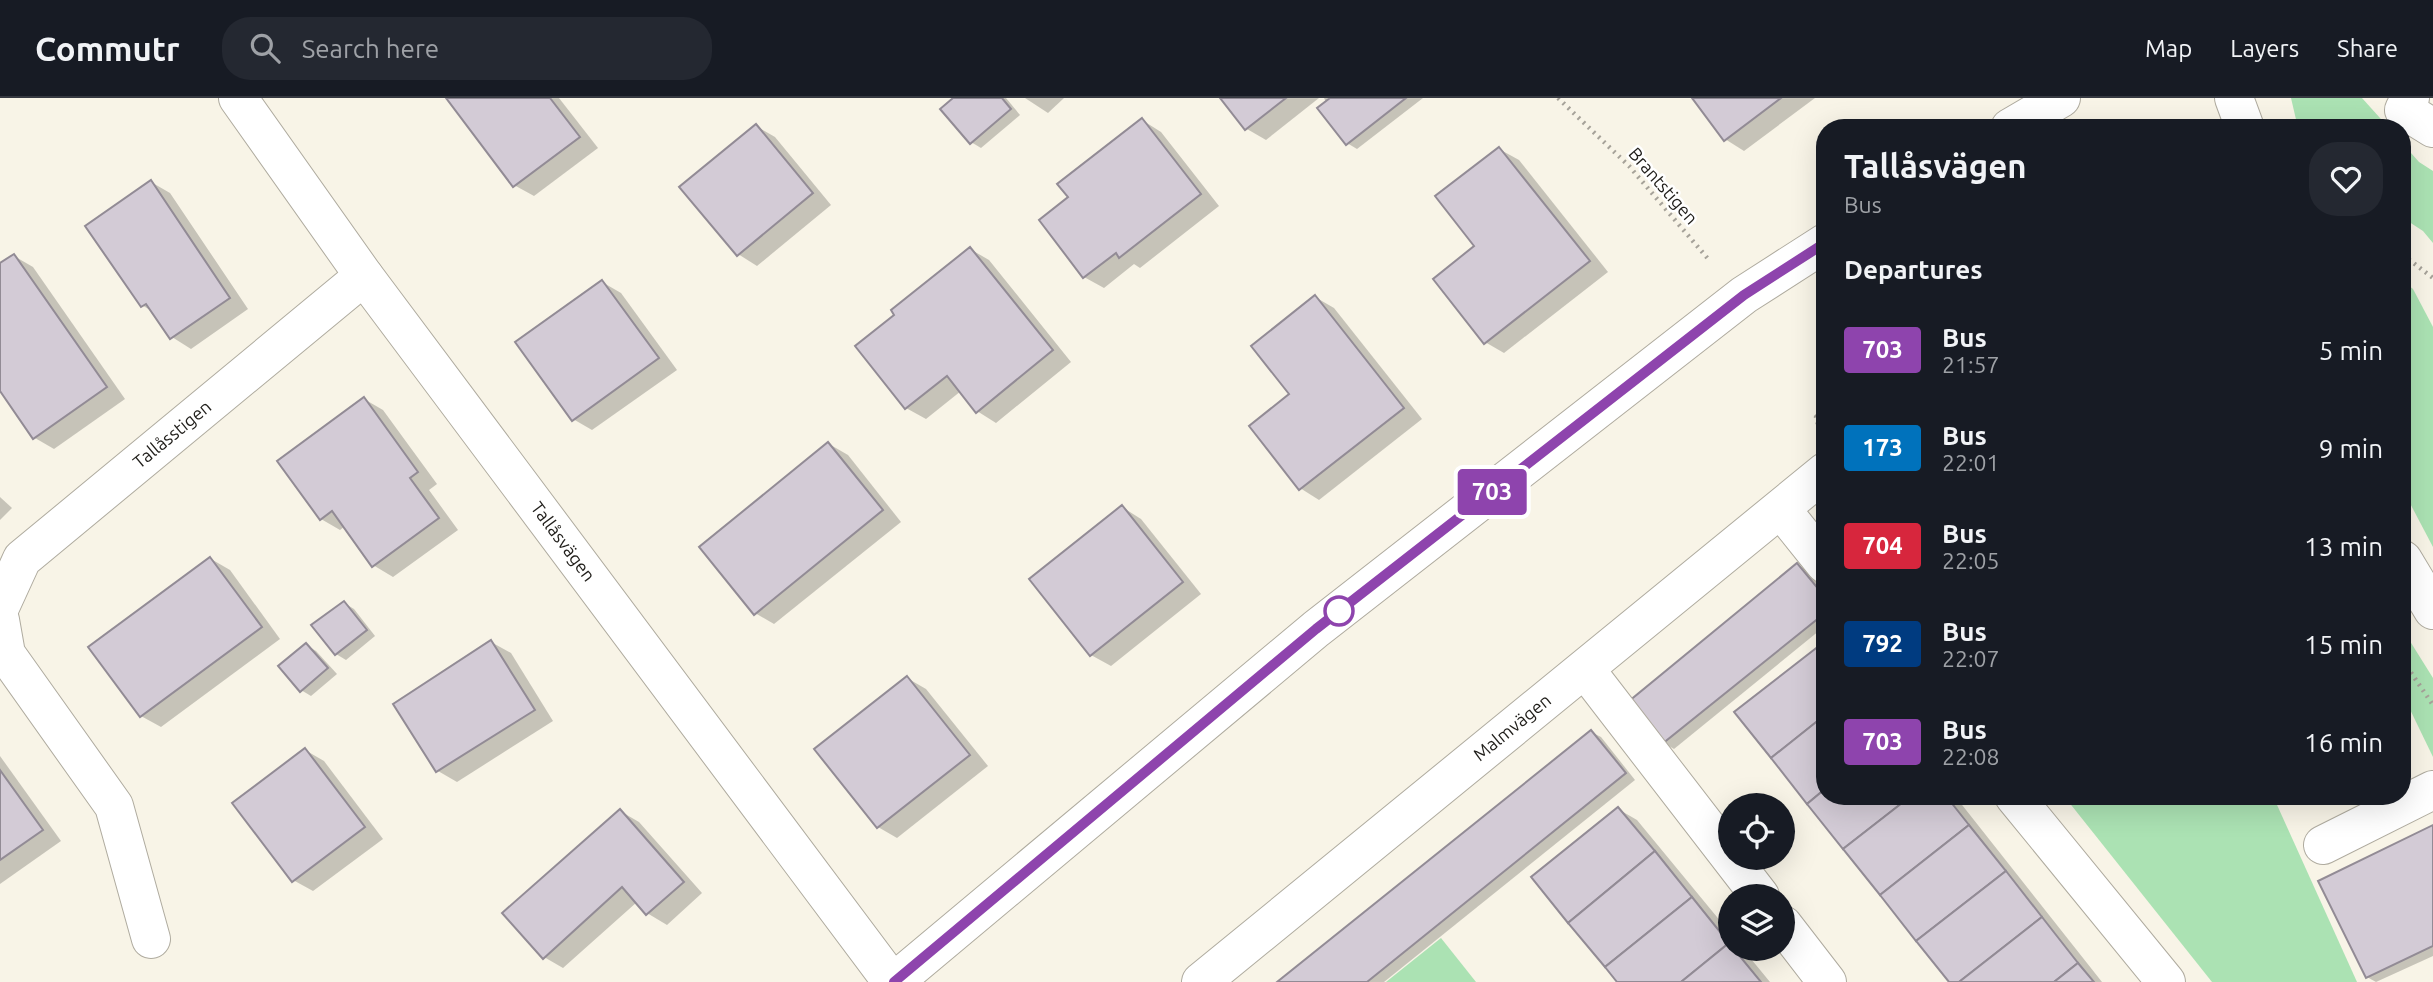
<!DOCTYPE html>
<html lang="en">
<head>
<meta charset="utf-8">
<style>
  :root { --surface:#171b24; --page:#242831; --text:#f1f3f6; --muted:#9ea1a6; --line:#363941 }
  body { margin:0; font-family:Ubuntu,sans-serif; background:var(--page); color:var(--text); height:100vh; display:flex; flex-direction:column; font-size:26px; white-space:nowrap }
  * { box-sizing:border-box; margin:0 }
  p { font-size:23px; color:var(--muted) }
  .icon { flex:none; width:38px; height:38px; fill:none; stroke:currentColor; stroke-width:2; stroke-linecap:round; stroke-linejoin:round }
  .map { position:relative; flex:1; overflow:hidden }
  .drawer { position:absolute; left:1816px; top:21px; width:595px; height:686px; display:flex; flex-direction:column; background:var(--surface); border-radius:28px; box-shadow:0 7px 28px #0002 }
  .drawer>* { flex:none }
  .badge { padding:0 14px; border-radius:5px; font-size:24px; line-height:46px }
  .tools { position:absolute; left:1718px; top:695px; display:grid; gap:14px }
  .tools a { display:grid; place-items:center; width:77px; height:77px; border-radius:50%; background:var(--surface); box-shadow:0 7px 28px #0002; font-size:35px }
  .map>.badge { position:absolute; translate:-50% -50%; box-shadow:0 0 0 4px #fff }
  h2 { padding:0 28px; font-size:26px; line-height:63px }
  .round { display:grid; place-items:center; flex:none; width:74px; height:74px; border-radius:28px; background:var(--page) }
  .overview { display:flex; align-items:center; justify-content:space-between; height:119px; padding:0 28px }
  h1 { font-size:33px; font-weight:700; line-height:52px }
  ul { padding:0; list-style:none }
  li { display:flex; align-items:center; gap:21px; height:98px; padding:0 28px }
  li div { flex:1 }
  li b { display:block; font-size:26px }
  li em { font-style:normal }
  li .badge { min-width:77px; font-weight:700; text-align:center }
  header { display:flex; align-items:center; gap:42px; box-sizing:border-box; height:98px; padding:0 35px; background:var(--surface); border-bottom:2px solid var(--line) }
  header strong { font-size:33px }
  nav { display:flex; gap:38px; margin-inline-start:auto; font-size:24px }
  .search { width:490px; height:63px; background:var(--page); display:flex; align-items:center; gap:18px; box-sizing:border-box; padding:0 24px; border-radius:28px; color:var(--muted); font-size:26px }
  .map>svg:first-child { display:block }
  .green { fill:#abe2b3 }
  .shadow { fill:#0003 }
  .building { fill:#d3cbd6; stroke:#928b95; stroke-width:2 }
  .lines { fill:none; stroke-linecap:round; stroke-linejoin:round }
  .minor-casing { stroke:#afab9f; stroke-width:40 }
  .path { stroke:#a6a299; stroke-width:4.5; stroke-dasharray:2 5; stroke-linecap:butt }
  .minor { stroke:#fff; stroke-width:38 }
  .line-casing { stroke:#fff; stroke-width:16 }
  .line { stroke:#8e44ad; stroke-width:10 }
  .stop-dot { fill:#fff; stroke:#8e44ad; stroke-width:3.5 }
  .labels { text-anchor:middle; stroke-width:5; stroke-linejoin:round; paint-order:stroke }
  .street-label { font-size:18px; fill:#1f1d19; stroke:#fff }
</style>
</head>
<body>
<header>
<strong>Commutr</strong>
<div class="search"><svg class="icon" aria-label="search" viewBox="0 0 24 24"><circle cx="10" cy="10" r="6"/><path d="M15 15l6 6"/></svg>Search here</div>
<nav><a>Map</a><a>Layers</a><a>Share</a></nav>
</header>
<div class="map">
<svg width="2433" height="884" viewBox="0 0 2433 884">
  <rect width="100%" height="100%" fill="#f8f4e7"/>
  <g class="green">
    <path d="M 2291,0 L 2362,0 L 2389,30 L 2298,30 Z"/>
    <path d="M 2403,46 L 2419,64 L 2433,73 L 2433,145 L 2423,133 L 2403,120 Z"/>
    <path d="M 2403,183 L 2413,191 L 2433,229 L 2433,449 L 2403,392 Z"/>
    <path d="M 2403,532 L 2433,580 L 2433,659 L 2403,597 Z"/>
    <path d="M 2064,698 L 2273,698 L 2357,884 L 2212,884 Z"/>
    <path d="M 1441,840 L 1476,884 L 1386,884 Z"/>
  </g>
  <g class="shadow">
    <path d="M 448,0 L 559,0 L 598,50 L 534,98 L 514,87 Z"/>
    <path d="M 955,0 L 1006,0 L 1020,17 L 981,50 L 971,44 Z"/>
    <path d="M 1025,0 L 1064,0 L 1048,15 Z"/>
    <path d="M 1223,0 L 1319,0 L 1266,42 L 1247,31 Z"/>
    <path d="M 1324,0 L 1423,0 L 1357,51 L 1347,45 Z"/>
    <path d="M 1695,0 L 1815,0 L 1744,53 L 1725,41 Z"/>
    <path d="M 1142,22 L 1161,34 L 1219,108 L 1140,170 L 1134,166 L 1104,190 L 1084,179 L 1041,122 L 1070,100 Z"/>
    <path d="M 756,28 L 775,39 L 831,107 L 757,168 L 738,156 Z"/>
    <path d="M 1499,51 L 1519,62 L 1608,174 L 1504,255 L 1485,244 L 1477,148 Z"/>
    <path d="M 151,84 L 170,95 L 248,211 L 191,251 L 172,239 L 153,214 L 142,207 Z"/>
    <path d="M 970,151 L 989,162 L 1071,264 L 996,325 L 977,313 L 961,293 L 926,321 L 906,310 Z"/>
    <path d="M 14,158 L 33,169 L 125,301 L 54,351 L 35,340 L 0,290 L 0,168 Z"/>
    <path d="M 602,184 L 621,195 L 677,272 L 592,332 L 573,321 Z"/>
    <path d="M 1315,199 L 1334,210 L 1422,321 L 1319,402 L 1300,390 L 1292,297 Z"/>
    <path d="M 364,301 L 383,312 L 437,386 L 429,392 L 458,432 L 393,479 L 373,467 L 345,428 L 340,432 L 321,421 Z"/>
    <path d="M 829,346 L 848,357 L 901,424 L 774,526 L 755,515 Z"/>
    <path d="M 0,399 L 12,410 L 0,422 Z"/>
    <path d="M 1122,409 L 1141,421 L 1201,496 L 1111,568 L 1091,557 L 1031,482 Z"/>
    <path d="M 211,461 L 230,472 L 280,541 L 161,629 L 141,618 Z"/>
    <path d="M 1797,467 L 1807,473 L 1825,495 L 1825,528 L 1674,651 L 1664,645 Z"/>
    <path d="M 344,505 L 354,511 L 375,538 L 346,562 L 336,556 Z"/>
    <path d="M 491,544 L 511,555 L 553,623 L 457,684 L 438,673 L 396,607 Z"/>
    <path d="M 1824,546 L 1825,698 L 1955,698 L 2102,884 L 1951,884 L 1737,614 Z"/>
    <path d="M 306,547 L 316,553 L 337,576 L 311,598 L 301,592 Z"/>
    <path d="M 907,580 L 926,591 L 988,668 L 897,740 L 878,729 Z"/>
    <path d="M 1591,634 L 1601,639 L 1635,682 L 1384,884 L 1280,884 Z"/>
    <path d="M 305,652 L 324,663 L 383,741 L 313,793 L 293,782 Z"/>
    <path d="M 0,658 L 61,743 L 0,786 Z"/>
    <path d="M 1618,711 L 1637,722 L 1731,836 L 1731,850 L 1742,850 L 1770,884 L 1619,884 Z"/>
    <path d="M 620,713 L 639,724 L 702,795 L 667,827 L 647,815 L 637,804 L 563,870 L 544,859 Z"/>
    <path d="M 2433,729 L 2433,858 L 2376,884 L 2367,879 Z"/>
  </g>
  <g class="building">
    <path d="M 446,0 L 550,0 L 580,39 L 513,89 Z"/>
    <path d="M 953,0 L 1002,0 L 1011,11 L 970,46 L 940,11 Z"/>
    <path d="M 1220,0 L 1286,0 L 1245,32 Z"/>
    <path d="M 1330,0 L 1406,0 L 1346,47 L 1317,10 Z"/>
    <path d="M 1692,0 L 1781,0 L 1724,43 Z"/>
    <path d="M 1142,20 L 1201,96 L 1119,160 L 1116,155 L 1083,180 L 1039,122 L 1068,99 L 1057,86 Z"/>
    <path d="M 756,26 L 813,95 L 737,158 L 679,89 Z"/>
    <path d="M 1499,49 L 1590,163 L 1484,246 L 1433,181 L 1474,148 L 1435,98 Z"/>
    <path d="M 151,82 L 230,200 L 170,241 L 146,206 L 141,209 L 85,128 Z"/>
    <path d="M 970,149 L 1053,252 L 976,315 L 947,278 L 905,311 L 855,248 L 894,217 L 891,212 Z"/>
    <path d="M 14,156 L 107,289 L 33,341 L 0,293 L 0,165 Z"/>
    <path d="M 602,182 L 659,260 L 572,323 L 515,244 Z"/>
    <path d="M 1315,197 L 1404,310 L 1299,392 L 1249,328 L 1289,296 L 1251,248 Z"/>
    <path d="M 364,299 L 418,374 L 410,380 L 439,420 L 372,469 L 332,413 L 320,422 L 277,363 Z"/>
    <path d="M 828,344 L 883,412 L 754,517 L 699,449 Z"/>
    <path d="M 1122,407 L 1183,484 L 1090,558 L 1029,481 Z"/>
    <path d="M 210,459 L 262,529 L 140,619 L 88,549 Z"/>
    <path d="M 1797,465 L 1825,499 L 1825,515 L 1662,646 L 1628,604 Z"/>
    <path d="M 344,503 L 367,532 L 335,557 L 311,527 Z"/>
    <path d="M 491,542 L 535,612 L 436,674 L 393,606 Z"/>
    <path d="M 1824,544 L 1825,617 L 1771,660 L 1734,614 Z"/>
    <path d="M 306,545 L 328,570 L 300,594 L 278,568 Z"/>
    <path d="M 907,578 L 970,657 L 877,730 L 814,651 Z"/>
    <path d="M 1825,617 L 1825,691 L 1807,706 L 1771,660 Z"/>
    <path d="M 1591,632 L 1626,675 L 1367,884 L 1277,884 Z"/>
    <path d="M 305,650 L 365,729 L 292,784 L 232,705 Z"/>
    <path d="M 0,672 L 43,732 L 0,762 Z"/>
    <path d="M 1825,691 L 1825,698 L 1911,698 L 1843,751 L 1807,706 Z"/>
    <path d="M 1911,698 L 1946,698 L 1969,727 L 1880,797 L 1843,751 Z"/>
    <path d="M 1618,709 L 1655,753 L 1568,825 L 1531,779 Z"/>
    <path d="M 620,711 L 684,784 L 646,817 L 622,789 L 543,861 L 502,815 Z"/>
    <path d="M 1969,727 L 2006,773 L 1916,843 L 1880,797 Z"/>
    <path d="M 2433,727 L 2433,848 L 2366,880 L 2318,783 Z"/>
    <path d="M 1655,753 L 1692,799 L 1605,869 L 1568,825 Z"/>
    <path d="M 2006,773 L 2042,819 L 1959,884 L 1949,884 L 1916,843 Z"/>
    <path d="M 1692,799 L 1729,845 L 1681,884 L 1617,884 L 1605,869 Z"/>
    <path d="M 2042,819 L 2078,865 L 2054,884 L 1959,884 Z"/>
    <path d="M 1729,845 L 1761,884 L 1681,884 Z"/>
    <path d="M 2078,865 L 2094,884 L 2054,884 Z"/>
  </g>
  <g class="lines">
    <defs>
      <g id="minor">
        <path id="s1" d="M 238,0 L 364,178 L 892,884"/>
        <path d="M 2234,0 L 2245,30"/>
        <path d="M 2410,0 L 2404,12 L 2433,30"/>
        <path d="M 2010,30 L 2061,0"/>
        <path d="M 1781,411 L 1825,466"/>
        <path d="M 2403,462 L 2433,512"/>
        <path id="s2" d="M 0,509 L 22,461 L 364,178"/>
        <path d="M 0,522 L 6,556 L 114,708 L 151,841"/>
        <path d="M 1585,571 L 1760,798"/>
        <path d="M 2014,698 L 2166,884"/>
        <path d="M 2323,747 L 2433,692"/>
        <path d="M 1783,827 L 1827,884"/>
        <path d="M 894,884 L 1316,531 L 1744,197 L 1825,145"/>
        <path id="s3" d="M 1201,884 L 1825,374"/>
      </g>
    </defs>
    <use href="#minor" class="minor-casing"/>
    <g class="path">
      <path d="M 1558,0 L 1629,68 L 1709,162"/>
      <path d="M 1950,30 L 1962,24"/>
      <path d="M 2403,157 L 2433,180"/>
      <path d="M 1818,326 L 1816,319 L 1825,310"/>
      <path d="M 2403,563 L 2433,607"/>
    </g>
    <use href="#minor" class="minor"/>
  </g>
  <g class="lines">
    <defs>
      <path id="line" d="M 894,884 L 1316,531 L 1744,197 L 1825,145"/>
    </defs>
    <use href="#line" class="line-casing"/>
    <use href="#line" class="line"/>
  </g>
  <circle class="stop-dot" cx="1339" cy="513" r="14"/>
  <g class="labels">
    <g class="street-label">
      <text transform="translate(1663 88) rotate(49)" y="6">Brantstigen</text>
      <text dy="6" stroke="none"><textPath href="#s2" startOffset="248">Tallåsstigen</textPath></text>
      <text dy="6" stroke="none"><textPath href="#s1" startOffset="550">Tallåsvägen</textPath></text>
      <text dy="6" stroke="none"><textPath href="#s3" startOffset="402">Malmvägen</textPath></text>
    </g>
  </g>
</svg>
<div class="tools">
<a><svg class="icon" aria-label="locate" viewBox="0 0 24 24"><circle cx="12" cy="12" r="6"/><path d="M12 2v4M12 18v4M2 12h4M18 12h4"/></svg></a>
<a><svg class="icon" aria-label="layers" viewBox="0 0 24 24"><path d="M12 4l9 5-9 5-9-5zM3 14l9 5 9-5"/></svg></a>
</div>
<b class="badge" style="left:1492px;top:394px;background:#8e44ad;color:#fff">703</b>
<section class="drawer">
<div class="overview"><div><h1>Tallåsvägen</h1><p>Bus</p></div><a class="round"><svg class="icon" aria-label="heart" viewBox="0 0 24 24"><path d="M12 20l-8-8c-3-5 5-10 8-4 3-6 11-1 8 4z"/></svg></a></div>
<h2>Departures</h2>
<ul>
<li><span class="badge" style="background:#8e44ad;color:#fff">703</span><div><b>Bus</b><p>21:57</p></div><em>5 min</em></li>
<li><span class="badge" style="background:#0072bc;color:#fff">173</span><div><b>Bus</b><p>22:01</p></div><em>9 min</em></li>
<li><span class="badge" style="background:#d7263d;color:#fff">704</span><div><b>Bus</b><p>22:05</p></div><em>13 min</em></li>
<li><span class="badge" style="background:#003b80;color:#fff">792</span><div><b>Bus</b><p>22:07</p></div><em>15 min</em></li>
<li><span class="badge" style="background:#8e44ad;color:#fff">703</span><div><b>Bus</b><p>22:08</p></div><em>16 min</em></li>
</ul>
</section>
</div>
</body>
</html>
